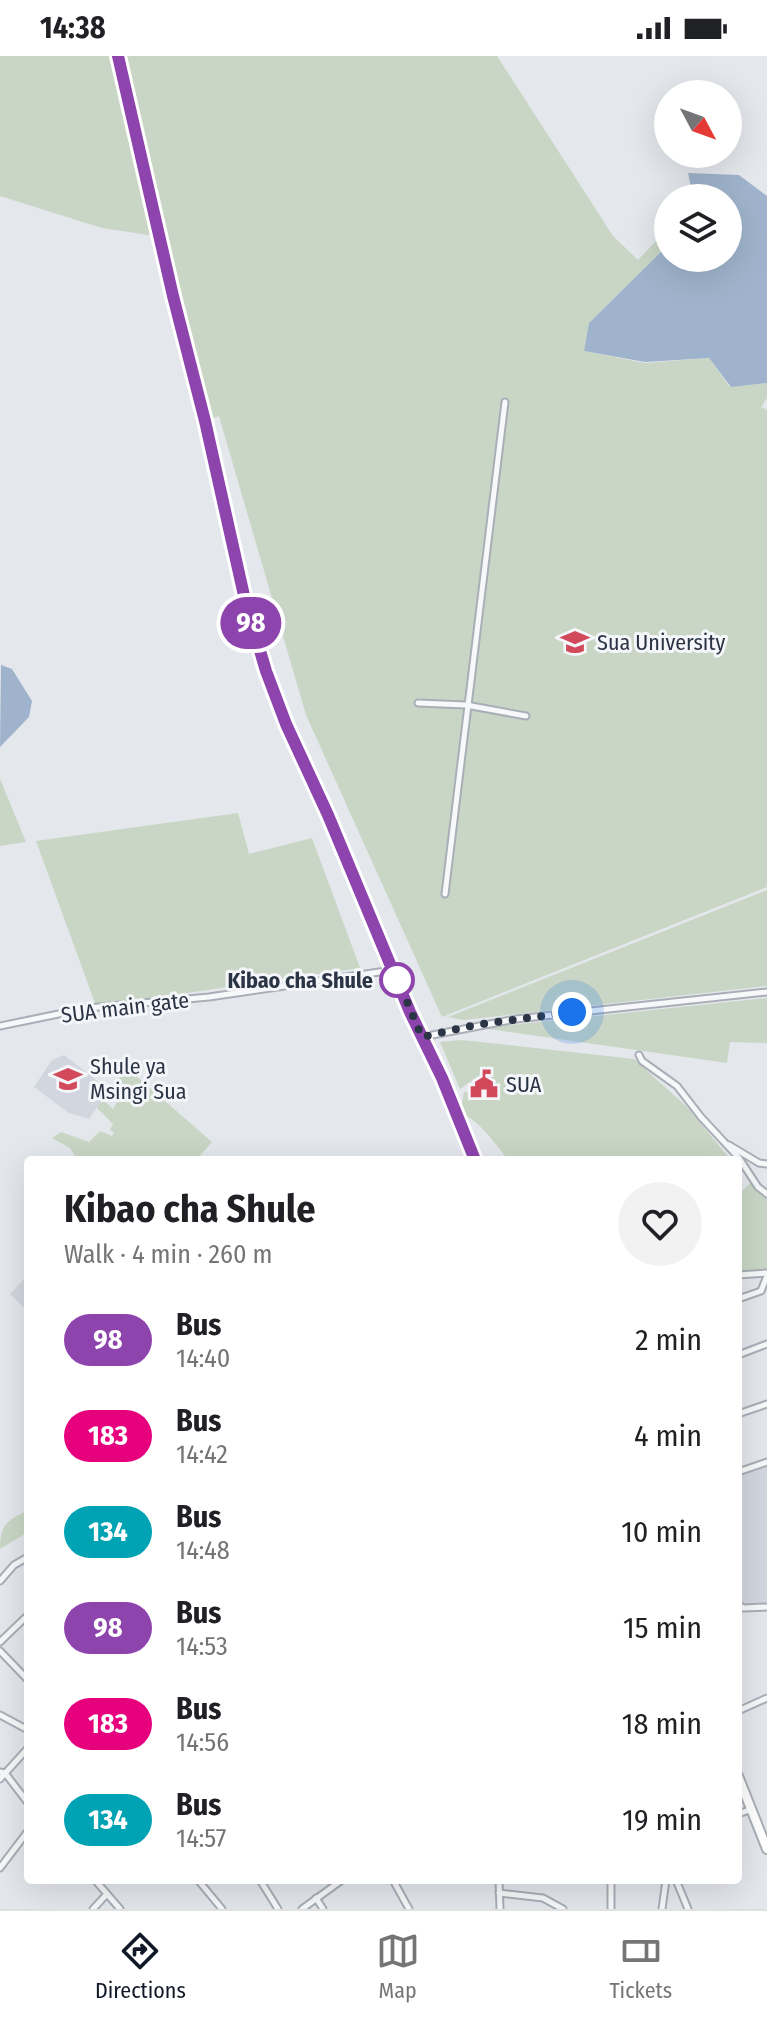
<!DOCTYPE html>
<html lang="en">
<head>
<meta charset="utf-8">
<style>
  :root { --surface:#fff; --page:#f2f2f2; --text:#202124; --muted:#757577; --line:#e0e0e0; --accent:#111827 }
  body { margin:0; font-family:"Fira Sans Condensed",sans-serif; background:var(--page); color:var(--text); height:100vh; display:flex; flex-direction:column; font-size:30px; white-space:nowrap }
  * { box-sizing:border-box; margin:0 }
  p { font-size:26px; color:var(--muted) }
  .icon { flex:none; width:44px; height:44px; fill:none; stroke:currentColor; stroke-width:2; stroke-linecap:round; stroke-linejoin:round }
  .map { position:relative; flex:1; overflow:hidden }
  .drawer { position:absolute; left:24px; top:1100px; width:718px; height:728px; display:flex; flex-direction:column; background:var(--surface); border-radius:8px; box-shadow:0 8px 32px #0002 }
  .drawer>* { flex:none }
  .badge { padding:0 16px; border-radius:26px; font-size:28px; line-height:52px }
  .needle { width:52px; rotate:131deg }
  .buttons { position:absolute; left:654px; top:24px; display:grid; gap:16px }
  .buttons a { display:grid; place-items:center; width:88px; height:88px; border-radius:50%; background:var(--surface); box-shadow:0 8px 32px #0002; font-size:40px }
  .you { position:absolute; width:40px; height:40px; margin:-20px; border:6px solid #fff; border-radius:50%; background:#1a73e8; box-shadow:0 0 0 12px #1a73e833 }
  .map>.badge { position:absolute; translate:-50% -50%; box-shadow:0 0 0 4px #fff }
  .round { display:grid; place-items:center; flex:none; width:84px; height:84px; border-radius:42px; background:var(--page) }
  .head { display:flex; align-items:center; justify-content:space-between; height:136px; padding:0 40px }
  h1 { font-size:38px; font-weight:700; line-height:60px }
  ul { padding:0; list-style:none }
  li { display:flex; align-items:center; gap:24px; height:96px; padding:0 40px }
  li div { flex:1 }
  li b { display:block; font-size:30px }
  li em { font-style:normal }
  li .badge { min-width:88px; font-weight:700; text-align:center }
  .status { display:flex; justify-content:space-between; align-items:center; height:56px; padding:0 40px; background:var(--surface); direction:ltr }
  .status svg { height:22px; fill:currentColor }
  .tab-bar { display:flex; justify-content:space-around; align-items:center; height:112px; border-top:2px solid var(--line); background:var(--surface); font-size:22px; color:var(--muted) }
  .tab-bar a { display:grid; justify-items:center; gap:4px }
  .tab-bar .selected { color:var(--accent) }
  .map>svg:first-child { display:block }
  .built { fill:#d2d6de }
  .green { fill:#c9d6c5 }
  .water { fill:#9fb4cc }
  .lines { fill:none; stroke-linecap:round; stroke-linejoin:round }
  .street-casing { stroke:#a9aeb7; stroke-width:9 }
  .secondary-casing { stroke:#a9aeb7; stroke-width:12 }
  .street { stroke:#f7f8fa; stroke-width:5 }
  .secondary { stroke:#fff; stroke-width:8 }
  .line-casing { stroke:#fff; stroke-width:18 }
  .line { stroke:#8e44ad; stroke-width:12 }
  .walk { stroke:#2b3445; stroke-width:8; stroke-dasharray:0 14.4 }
  .stop-dot { fill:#fff; stroke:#8e44ad; stroke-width:4 }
  .labels { text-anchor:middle; stroke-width:6; stroke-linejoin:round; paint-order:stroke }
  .poi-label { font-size:22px; fill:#2b3445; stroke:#f4f6f9; text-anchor:start }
  .stop-label { font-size:22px; font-weight:bold; fill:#2b3445; stroke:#f4f6f9; text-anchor:end }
  .street-label { font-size:22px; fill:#2b3445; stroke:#f4f6f9 }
</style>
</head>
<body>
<div class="status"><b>14:38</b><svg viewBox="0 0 49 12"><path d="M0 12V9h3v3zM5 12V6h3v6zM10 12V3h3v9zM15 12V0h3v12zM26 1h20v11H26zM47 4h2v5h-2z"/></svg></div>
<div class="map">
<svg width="767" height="1853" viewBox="0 0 767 1853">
  <rect width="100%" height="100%" fill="#e4e7ec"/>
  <g class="built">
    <path d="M 64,999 L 109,1034 L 89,1063 L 69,1057 L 34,1031 L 52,1004 Z"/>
    <path d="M 28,1219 L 28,1255 L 10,1238 Z"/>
    <path d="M 767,1409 L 767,1547 L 743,1550 L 738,1539 L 738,1421 Z"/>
  </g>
  <g class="green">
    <path d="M 0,0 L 497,0 L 613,180 L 638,204 L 659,182 L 668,177 L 668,189 L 589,267 L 584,295 L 645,307 L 709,302 L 730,331 L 767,327 L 767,342 L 761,351 L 767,354 L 767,831 L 442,961 L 306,659 L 219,360 L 205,365 L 146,137 L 155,180 L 102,172 L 0,140 Z"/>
    <path d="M 0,723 L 26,786 L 0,790 Z"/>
    <path d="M 238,757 L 249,798 L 312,782 L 360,912 L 96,950 L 36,785 Z"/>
    <path d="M 767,834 L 767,930 L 463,964 L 448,961 Z"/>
    <path d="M 767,942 L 767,987 L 730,986 L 727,1007 L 482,972 Z"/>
    <path d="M 462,984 L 634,1003 L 687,1051 L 731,1104 L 508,1104 C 498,1091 476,1060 460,1058 L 464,1036 L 494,1037 L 484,1016 L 460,1033 L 440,986 Z"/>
    <path d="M 134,1018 L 212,1086 L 196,1104 L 90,1104 L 85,1100 L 75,1100 L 70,1092 L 52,1082 L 61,1076 L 89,1086 L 100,1075 L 112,1080 L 114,1076 L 110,1074 L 113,1068 L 97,1052 L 102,1043 L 113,1053 L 117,1046 L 112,1034 L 121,1020 Z"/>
    <path d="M 751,1126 L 763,1139 L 767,1140 L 767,1213 L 738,1217 L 738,1139 Z"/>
    <path d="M 28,1454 L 28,1476 L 0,1493 C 0,1468 7,1465 28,1454 Z"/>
  </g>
  <g class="water">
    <path d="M 688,117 L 739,119 L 767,140 L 767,327 L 731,331 L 709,302 L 645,306 L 584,295 L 589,267 L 668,189 L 668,202 L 728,202 L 728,142 L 693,142 Z"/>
    <path d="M 1,609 L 12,613 L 32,645 L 29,661 L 0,691 Z"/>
  </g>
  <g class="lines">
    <defs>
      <g id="street">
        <path d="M 418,647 L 466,649 L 526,660"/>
        <path d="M 445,838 L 505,346"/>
        <path d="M 0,970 L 88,952 L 209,941 L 393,914"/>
        <path d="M 422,981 L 516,963 L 767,936"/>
        <path d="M 639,999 L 642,1005 L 677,1030 L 701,1061 L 739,1102 L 758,1131 L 767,1138"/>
        <path d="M 729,1089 L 759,1107 L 767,1108"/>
        <path d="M 738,1219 L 767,1217"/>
        <path d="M 738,1243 L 761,1235 L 767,1220"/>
        <path d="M 738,1299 L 767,1288"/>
        <path d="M 738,1358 L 767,1348"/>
        <path d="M 738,1416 L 767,1406"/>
        <path d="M 0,1525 L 14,1509 L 28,1501"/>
        <path d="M 738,1548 L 743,1552 L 767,1551"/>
        <path d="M 0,1586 L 28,1559"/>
        <path d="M 0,1595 L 28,1624"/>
        <path d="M 738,1655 L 767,1642"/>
        <path d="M 0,1659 L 28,1674"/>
        <path d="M 0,1716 L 5,1717 L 28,1747"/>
        <path d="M 0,1723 L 28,1692"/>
        <path d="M 738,1758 L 752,1753"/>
        <path d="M 0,1812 L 28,1775"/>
        <path d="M 95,1824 L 120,1853"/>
        <path d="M 198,1824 L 222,1853"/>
        <path d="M 260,1824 L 278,1853"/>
        <path d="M 393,1824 L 409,1853"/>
        <path d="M 499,1824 L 500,1853"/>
        <path d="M 611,1824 L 611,1853"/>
        <path d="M 676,1824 L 688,1853"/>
        <path d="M 499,1837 L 543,1842 L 563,1853"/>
        <path d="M 316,1842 L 323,1853"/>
        <path d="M 93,1853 L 107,1838"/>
        <path d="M 302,1853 L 342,1824"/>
        <path d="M 662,1853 L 666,1824"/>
      </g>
      <g id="secondary">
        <path d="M 118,0 L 173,240 L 205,365 L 245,544 L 266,615 L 286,668 L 328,759 L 410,956 L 442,1022 L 475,1104"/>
        <path d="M 738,1720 L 767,1793"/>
      </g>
    </defs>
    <use href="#street" class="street-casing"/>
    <use href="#secondary" class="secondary-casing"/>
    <use href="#street" class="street"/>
    <use href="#secondary" class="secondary"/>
  </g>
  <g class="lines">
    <defs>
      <path id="line" d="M 118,0 L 173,240 L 205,365 L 245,544 L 266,615 L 286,668 L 328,759 L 410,956 L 442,1022 L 475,1104"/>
    </defs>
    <use href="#line" class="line-casing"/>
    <use href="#line" class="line"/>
    <path class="walk" d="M 397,924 L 397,922 L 422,981 L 475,969 L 572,956"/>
  </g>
  <defs>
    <symbol id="university-bare" viewBox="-9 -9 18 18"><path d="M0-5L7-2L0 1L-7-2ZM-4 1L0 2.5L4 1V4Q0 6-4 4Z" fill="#d1495b" stroke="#f4f6f9" stroke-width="2.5" paint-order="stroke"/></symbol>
    <symbol id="school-bare" viewBox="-9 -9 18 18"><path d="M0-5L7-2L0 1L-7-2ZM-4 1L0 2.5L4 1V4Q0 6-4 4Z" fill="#d1495b" stroke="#f4f6f9" stroke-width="2.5" paint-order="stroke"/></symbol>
    <symbol id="civic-bare" viewBox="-9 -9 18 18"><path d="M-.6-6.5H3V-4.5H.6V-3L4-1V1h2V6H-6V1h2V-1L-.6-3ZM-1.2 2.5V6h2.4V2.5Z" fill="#d1495b" stroke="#f4f6f9" stroke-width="2.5" paint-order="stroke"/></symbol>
  </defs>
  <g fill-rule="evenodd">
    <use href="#university-bare" x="555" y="566" width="40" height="40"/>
    <use href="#school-bare" x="48" y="1003" width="40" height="40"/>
    <use href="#civic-bare" x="464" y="1008" width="40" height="40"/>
  </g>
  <circle class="stop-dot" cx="397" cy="924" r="16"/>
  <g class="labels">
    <g class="poi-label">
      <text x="597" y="594">Sua University</text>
      <text x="90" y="1018">Shule ya<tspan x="90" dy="25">Msingi Sua</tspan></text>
      <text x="506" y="1036">SUA</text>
    </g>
    <g class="stop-label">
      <text x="373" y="932">Kibao cha Shule</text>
    </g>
    <g class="street-label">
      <text transform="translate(125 951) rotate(-7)" y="8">SUA main gate</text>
    </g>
  </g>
</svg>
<div class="buttons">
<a><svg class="needle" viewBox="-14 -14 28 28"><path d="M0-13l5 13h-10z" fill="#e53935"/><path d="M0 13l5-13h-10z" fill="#757577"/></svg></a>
<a><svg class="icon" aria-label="layers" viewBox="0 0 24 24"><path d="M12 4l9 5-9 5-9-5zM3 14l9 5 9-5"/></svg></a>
</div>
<div class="you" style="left:572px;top:956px"></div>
<b class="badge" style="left:251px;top:567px;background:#8e44ad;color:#fff">98</b>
<section class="drawer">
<div class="head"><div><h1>Kibao cha Shule</h1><p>Walk · 4 min · 260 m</p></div><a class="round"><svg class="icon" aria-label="heart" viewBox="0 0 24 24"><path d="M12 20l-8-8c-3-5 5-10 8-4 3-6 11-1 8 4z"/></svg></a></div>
<ul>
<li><span class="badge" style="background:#8e44ad;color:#fff">98</span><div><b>Bus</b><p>14:40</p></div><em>2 min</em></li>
<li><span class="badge" style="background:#e6007e;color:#fff">183</span><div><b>Bus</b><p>14:42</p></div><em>4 min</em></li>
<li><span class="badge" style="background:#00a3b4;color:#fff">134</span><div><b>Bus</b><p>14:48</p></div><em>10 min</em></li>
<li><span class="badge" style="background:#8e44ad;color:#fff">98</span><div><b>Bus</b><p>14:53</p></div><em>15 min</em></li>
<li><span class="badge" style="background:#e6007e;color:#fff">183</span><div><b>Bus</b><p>14:56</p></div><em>18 min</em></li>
<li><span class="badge" style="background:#00a3b4;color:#fff">134</span><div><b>Bus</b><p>14:57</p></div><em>19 min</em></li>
</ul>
</section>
</div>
<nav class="tab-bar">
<a class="selected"><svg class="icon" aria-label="directions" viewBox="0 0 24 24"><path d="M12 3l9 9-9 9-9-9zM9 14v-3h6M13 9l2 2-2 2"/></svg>Directions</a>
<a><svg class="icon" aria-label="map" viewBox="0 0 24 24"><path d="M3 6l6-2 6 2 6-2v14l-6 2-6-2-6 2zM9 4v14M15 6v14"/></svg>Map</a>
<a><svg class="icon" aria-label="tickets" viewBox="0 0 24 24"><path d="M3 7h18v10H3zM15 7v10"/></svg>Tickets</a>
</nav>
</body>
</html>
